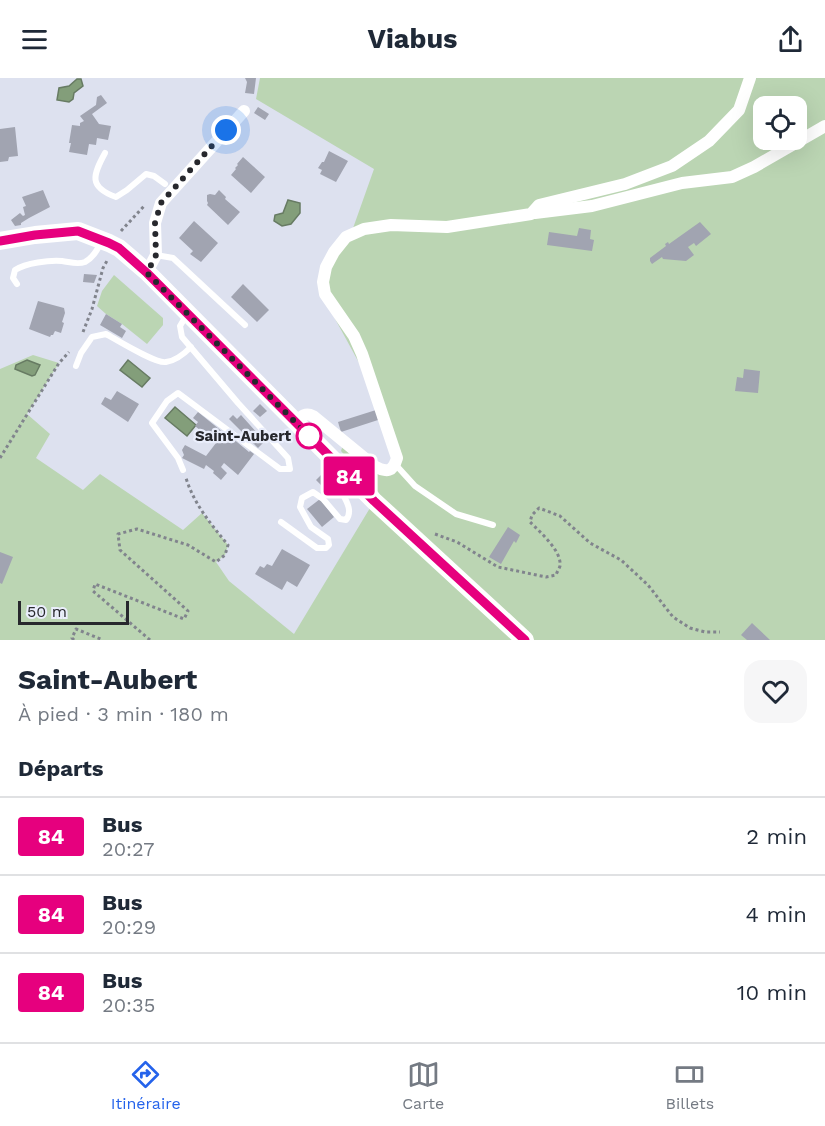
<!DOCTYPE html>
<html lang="fr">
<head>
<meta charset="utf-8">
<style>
  :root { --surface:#fff; --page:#f6f6f7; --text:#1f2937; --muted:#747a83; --line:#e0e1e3; --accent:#2563eb }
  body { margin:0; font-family:"Work Sans",sans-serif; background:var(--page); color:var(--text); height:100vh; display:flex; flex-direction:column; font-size:22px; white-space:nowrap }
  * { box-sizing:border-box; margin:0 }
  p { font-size:20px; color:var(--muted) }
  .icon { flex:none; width:33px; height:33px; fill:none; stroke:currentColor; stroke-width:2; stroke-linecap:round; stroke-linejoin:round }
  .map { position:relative; height:562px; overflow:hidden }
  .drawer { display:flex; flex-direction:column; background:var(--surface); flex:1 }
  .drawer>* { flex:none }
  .badge { padding:0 12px; border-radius:4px; font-size:21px; line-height:39px }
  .buttons { position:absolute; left:753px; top:18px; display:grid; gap:12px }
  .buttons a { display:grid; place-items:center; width:54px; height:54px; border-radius:12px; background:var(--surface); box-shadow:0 6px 24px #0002; font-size:30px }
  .scale { position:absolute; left:18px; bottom:15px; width:111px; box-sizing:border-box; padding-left:6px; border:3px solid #27282d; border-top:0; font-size:16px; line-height:21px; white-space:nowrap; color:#27282d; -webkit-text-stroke:4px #eaeefc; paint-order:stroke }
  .you { position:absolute; width:30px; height:30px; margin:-15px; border:4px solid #fff; border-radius:50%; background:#1a73e8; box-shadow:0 0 0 9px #1a73e833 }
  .map>.badge { position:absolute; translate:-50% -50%; box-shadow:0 0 0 3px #fff }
  h2 { padding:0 18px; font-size:22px; line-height:54px }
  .round { display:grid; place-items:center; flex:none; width:63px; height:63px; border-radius:18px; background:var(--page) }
  .summary { display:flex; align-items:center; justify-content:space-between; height:102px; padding:0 18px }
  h1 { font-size:28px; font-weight:700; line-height:45px }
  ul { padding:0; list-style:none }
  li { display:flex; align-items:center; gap:18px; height:78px; padding:0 18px; border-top:2px solid var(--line) }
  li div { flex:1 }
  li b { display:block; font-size:22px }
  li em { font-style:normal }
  li .badge { min-width:66px; font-weight:700; text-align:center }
  header { display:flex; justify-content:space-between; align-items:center; height:78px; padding:0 18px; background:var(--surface); font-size:27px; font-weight:700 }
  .menu { display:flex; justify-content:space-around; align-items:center; height:84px; border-top:2px solid var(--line); background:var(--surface); font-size:16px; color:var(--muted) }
  .menu a { display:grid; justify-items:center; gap:3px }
  .menu .on { color:var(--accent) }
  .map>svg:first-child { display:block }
  .green { fill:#bbd5b3; fill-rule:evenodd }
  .water { fill:#839e7a; stroke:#677b63; stroke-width:1.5 }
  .building { fill:#a1a4b1 }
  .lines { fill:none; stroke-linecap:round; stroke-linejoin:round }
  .path { stroke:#81848d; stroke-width:3; stroke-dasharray:3 3; stroke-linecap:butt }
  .service { stroke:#fff; stroke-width:6 }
  .minor { stroke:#fff; stroke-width:12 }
  .secondary { stroke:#fff; stroke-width:18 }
  .line-casing { stroke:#fff; stroke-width:14 }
  .line { stroke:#e6007e; stroke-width:9 }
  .walk { stroke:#27282d; stroke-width:6; stroke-dasharray:0 10.8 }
  .stop-dot { fill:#fff; stroke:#e6007e; stroke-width:3 }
  .labels { text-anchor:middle; stroke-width:4.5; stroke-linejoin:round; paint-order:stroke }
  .stop-label { font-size:15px; font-weight:bold; fill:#27282d; stroke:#eaeefc; text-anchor:end }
</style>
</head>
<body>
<header><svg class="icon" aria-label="menu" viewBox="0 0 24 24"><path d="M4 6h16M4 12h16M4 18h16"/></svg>Viabus<svg class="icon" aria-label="share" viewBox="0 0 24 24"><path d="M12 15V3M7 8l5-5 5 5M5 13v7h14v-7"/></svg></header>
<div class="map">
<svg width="825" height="562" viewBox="0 0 825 562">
  <rect width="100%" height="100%" fill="#dde1ef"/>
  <g class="green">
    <path d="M 260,0 L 825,0 L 825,562 L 0,562 L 0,291 L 33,277 L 59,285 L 27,336 L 50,356 L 36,380 L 83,412 L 100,396 L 183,452 L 202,435 L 228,467 L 225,477 L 216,484 L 229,503 L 294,556 L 379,415 L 341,373 L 343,367 L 373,390 L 398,386 L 370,305 L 321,215 L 319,197 L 352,153 L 374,91 L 256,21 ZM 764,28 L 796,28 L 796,62 L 764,62 Z"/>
    <path d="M 114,197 L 163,240 L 163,247 L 147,266 L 122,246 L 106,236 L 97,228 L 102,213 Z"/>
  </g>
  <g class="water">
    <path d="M 77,1 L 81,1 L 83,8 L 74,15 L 73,21 L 69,24 L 57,22 L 59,10 L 69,8 Z"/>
    <path d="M 288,122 L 300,125 L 300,135 L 291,146 L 282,148 L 274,143 L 275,137 L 283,135 Z"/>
    <path d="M 27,282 L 40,287 L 35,297 L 32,298 L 15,291 L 16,287 Z"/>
    <path d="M 128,282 L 150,300 L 142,309 L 120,292 Z"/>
    <path d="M 175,329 L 196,347 L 187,358 L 165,340 Z"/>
  </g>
  <g class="building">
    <path d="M 245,0 L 256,0 L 254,16 L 245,15 L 247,4 Z"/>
    <path d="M 101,17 L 107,25 L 92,36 L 99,46 L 111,48 L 108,62 L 97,60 L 96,67 L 89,66 L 87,77 L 69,74 L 71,65 L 69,65 L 72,47 L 80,48 L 80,45 L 84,43 L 80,38 L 96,27 L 97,19 Z"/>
    <path d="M 258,29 L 269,36 L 265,42 L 254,35 Z"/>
    <path d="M 15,49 L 18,78 L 9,79 L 8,83 L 0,84 L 0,51 Z"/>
    <path d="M 329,73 L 348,83 L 336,104 L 320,96 L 322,92 L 318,90 L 322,84 L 324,84 Z"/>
    <path d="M 243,79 L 265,99 L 251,115 L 231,97 L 236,91 L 235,90 L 238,87 L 237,86 Z"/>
    <path d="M 43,112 L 50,129 L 29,140 L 21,145 L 21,147 L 15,148 L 11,142 L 20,135 L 23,138 L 25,137 L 23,129 L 26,128 L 22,119 Z"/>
    <path d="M 219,112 L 226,119 L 225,121 L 240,134 L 228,147 L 207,127 L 208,125 L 207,123 L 207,117 L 210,116 L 215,117 Z"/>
    <path d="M 194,143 L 218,165 L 201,184 L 190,176 L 193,173 L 179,160 Z"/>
    <path d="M 700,144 L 711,156 L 696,168 L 694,165 L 688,169 L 694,177 L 686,183 L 663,181 L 662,179 L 652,186 L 650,183 L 650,180 L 666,168 L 665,166 L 668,164 L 669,166 Z"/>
    <path d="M 579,150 L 591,152 L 590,161 L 594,162 L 592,173 L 547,167 L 549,154 L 577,158 Z"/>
    <path d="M 84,196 L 97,197 L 94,205 L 83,204 Z"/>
    <path d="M 243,206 L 269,232 L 257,244 L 231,219 Z"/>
    <path d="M 38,223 L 64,230 L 65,235 L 62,244 L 64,245 L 61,255 L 55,253 L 53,257 L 51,257 L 50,259 L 29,251 Z"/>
    <path d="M 106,236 L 122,246 L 120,249 L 126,253 L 122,260 L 100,247 Z"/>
    <path d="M 744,291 L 760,293 L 758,315 L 735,313 L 737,299 L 743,300 Z"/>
    <path d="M 117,313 L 139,326 L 128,344 L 101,326 L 105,319 L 111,322 Z"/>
    <path d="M 260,326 L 267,333 L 260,339 L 253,333 Z"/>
    <path d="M 376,332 L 378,342 L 341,354 L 338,344 Z"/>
    <path d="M 198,334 L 224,355 L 225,354 L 249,374 L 250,373 L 254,376 L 238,397 L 224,385 L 221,389 L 227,395 L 221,402 L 213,395 L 214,393 L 206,387 L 204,391 L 182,380 L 184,377 L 182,372 L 185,367 L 206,378 L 216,365 L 195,348 L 198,344 L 193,340 Z"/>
    <path d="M 233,337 L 237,341 L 241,337 L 258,356 L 260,355 L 266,362 L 258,370 L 229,341 Z"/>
    <path d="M 325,393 L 332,401 L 331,410 L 335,414 L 331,417 L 316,402 Z"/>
    <path d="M 320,421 L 334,439 L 322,449 L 307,431 Z"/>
    <path d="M 508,449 L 520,457 L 516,465 L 514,463 L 501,486 L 489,479 Z"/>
    <path d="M 282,471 L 310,487 L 297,509 L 287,503 L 282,512 L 255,496 L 260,488 L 264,490 L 267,486 L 272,488 Z"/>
    <path d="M 0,474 L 13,479 L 2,506 L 0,505 Z"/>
    <path d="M 752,545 L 770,562 L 747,562 L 741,557 Z"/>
  </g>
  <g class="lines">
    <g class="path">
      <path d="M 121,153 L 145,127"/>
      <path d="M 83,254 L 92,231 L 103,190 L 108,181"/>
      <path d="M 0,380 L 59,285 L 69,274"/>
      <path d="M 435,456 L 457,464 L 498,489 L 546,499 L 556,497 C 557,494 559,491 560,488 C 562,473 540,454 530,444 L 532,437 L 539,430 L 560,438 L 590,465 L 621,482 L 648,507 L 673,539 L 690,550 L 705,554 L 720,554"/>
      <path d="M 74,562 L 72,560 L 76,551 L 103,562"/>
      <path d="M 150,562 L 93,513 L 95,506 L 184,541 L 188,533 L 120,472 L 118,456 L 137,451 L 188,467 L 216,484 L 225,477 L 228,467 C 210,445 194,426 186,400"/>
    </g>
    <g class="service">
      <path d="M 105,75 C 93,97 88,109 116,119 L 127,112 L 146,96 L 154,98 L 165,106"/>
      <path d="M 156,177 L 173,180 L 245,247"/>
      <path d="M 17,206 L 13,200 L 15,192 C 26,185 49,182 62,183 C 70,184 77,187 85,184 C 93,180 97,172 101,165"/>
      <path d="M 76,288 L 81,275 L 92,259 L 106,256 C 117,262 156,286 166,284 C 175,283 185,275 191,269"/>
      <path d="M 395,386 L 415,408 L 456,436 L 493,447"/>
      <path d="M 183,392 L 178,380 L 152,345 L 167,323 L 178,315 L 280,391 L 290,391 L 288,380 L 238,325 L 182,259 L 180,248 L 186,238"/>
      <path d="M 281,444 L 317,470 L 326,470 L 329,467 L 328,461 L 311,449 L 300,429 L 302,420 L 313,414 L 323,421 L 340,441 L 346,442 C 355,431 342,417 337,405 L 346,396"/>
    </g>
    <g class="minor">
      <path d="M 535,135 L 592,128 L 682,105 L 732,99 L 754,89 L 825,48"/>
      <path d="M 147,194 L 156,177 L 155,145 L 161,125 L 244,33"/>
      <path d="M 296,344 C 301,339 305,334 313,338 L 374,388 C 387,395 393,394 397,380 L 362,276 L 354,258 L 325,216 L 323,204 L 326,189 L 334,174 L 346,159 L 364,151 L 391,147 L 447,149 L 531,136 L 539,127 L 625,106 L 672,88 L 709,63 L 739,32 L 750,0"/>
    </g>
    <path class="secondary" d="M 0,163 L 35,157 L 78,153 L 109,165 L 119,170 L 147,194 L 374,423 L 525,562"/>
  </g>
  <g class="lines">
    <defs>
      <path id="line" d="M 0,163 L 35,157 L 78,153 L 109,165 L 119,170 L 147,195 L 374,423 L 525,562"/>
    </defs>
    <use href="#line" class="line-casing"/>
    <use href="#line" class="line"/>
    <path class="walk" d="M 226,52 L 161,125 L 155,145 L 156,177 L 147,195 L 309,358"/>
  </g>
  <circle class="stop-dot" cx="309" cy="358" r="12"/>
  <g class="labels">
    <g class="stop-label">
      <text x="291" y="363">Saint-Aubert</text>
    </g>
  </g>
</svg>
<div class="buttons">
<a><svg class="icon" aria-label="locate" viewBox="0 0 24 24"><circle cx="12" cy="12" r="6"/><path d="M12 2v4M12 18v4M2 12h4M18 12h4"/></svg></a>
</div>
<div class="scale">50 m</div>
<div class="you" style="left:226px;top:52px"></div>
<b class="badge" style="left:349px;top:398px;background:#e6007e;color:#fff">84</b>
</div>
<section class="drawer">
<div class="summary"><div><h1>Saint-Aubert</h1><p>À pied · 3 min · 180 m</p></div><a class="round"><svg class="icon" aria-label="heart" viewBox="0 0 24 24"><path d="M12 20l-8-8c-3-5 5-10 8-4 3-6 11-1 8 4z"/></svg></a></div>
<h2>Départs</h2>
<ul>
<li><span class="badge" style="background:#e6007e;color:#fff">84</span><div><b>Bus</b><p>20:27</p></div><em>2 min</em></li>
<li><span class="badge" style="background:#e6007e;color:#fff">84</span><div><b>Bus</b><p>20:29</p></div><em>4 min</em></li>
<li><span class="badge" style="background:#e6007e;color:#fff">84</span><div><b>Bus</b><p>20:35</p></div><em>10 min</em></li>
</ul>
</section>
<nav class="menu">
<a class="on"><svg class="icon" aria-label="directions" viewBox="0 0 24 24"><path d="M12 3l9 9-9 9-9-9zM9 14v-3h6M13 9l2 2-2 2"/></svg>Itinéraire</a>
<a><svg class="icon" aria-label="map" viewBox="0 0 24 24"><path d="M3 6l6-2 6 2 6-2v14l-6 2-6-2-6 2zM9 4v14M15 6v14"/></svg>Carte</a>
<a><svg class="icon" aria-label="tickets" viewBox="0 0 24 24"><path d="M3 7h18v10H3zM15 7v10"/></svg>Billets</a>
</nav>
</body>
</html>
